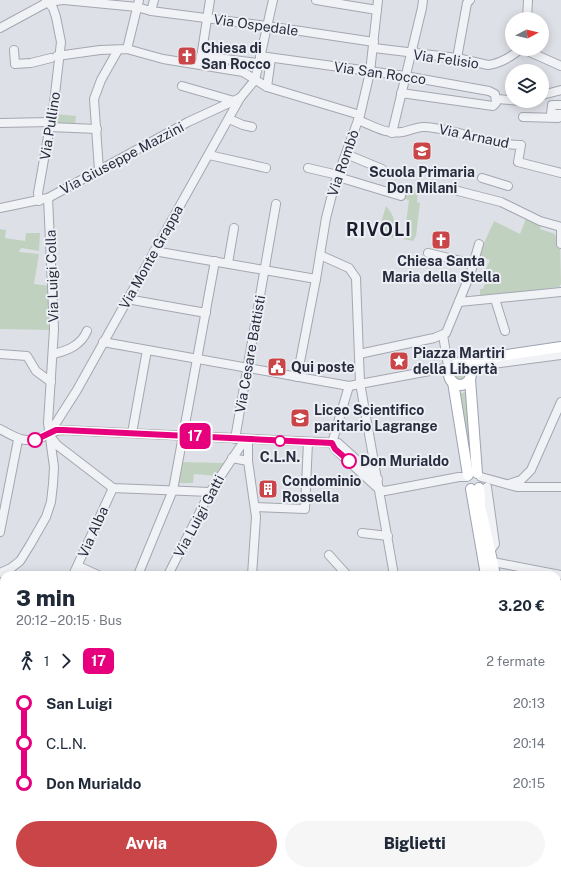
<!DOCTYPE html>
<html lang="it">
<head>
<meta charset="utf-8">
<style>
  :root { --surface:#fff; --page:#f6f6f7; --text:#1f2937; --muted:#747a83; --accent:#ca4547 }
  body { margin:0; font-family:"Public Sans",sans-serif; background:var(--page); color:var(--text); height:100vh; display:flex; flex-direction:column; font-size:15px; white-space:nowrap }
  * { box-sizing:border-box; margin:0 }
  p { font-size:13px; color:var(--muted) }
  .icon { flex:none; width:22px; height:22px; fill:none; stroke:currentColor; stroke-width:2; stroke-linecap:round; stroke-linejoin:round }
  .map { position:relative; flex:1; overflow:hidden }
  .drawer { position:absolute; left:0px; top:571px; width:561px; height:304px; display:flex; flex-direction:column; background:var(--surface); border-radius:12px 12px 0 0; box-shadow:0 2px 10px #0003 }
  .drawer>* { flex:none }
  .badge { padding:0 8px; border-radius:6px; font-size:14px; line-height:26px }
  .needle { width:26px; rotate:83deg }
  .buttons { position:absolute; left:505px; top:12px; display:grid; gap:8px }
  .buttons a { display:grid; place-items:center; width:44px; height:44px; border-radius:50%; background:var(--surface); box-shadow:0 2px 10px #0003; font-size:20px }
  .map>.badge { position:absolute; translate:-50% -50%; box-shadow:0 0 0 2px #fff }
  .legs { display:flex; align-items:center; gap:6px; height:44px; padding:0 16px; font-size:13px }
  .legs p { margin-inline-start:auto }
  .head { display:flex; align-items:center; justify-content:space-between; height:68px; padding:0 16px }
  h1 { font-size:22px; font-weight:800; line-height:30px }
  .action { display:flex; gap:8px; margin-top:auto; padding:8px 16px }
  .action a { flex:1; height:46px; border-radius:24px; background:var(--accent); color:#fff; font-size:16px; font-weight:800; line-height:46px; text-align:center }
  .action a+a { background:var(--page); color:var(--text) }
  ul { padding:0 16px; list-style:none }
  li { display:flex; align-items:center; gap:14px; height:40px; font-size:15px }
  li i { display:grid; place-items:center; width:6px; height:100%; margin:0 5px; background:currentColor }
  li i::after { content:''; width:10px; height:10px; margin:-5px; border:3px solid; border-radius:50%; background:var(--surface) }
  li p { margin-inline-start:auto }
  li:first-child i { background:linear-gradient(#0000 50%,currentColor 0) }
  li:last-child i { background:linear-gradient(currentColor 50%,#0000 0) }
  .map>svg:first-child { display:block }
  .green { fill:#c1d1bf }
  .lines { fill:none; stroke-linecap:round; stroke-linejoin:round }
  .minor-casing { stroke:#a4a7b1; stroke-width:10 }
  .major-casing { stroke:#9ea3b3; stroke-width:12 }
  .minor { stroke:#f1f2f6; stroke-width:8 }
  .major { stroke:#fff; stroke-width:10 }
  .line-1-casing { stroke:#fff; stroke-width:9 }
  .line-1 { stroke:#e6007e; stroke-width:6 }
  .stop-1-dot { fill:#fff; stroke:#e6007e; stroke-width:2 }
  .labels { text-anchor:middle; stroke-width:4; stroke-linejoin:round; paint-order:stroke }
  .street-label { font-size:14px; fill:#282d3e; stroke:#edeff5 }
  .poi-label { font-size:14px; font-weight:bold; fill:#282d3e; stroke:#edeff5; text-anchor:start }
  .stop-label { font-size:14px; font-weight:bold; fill:#282d3e; stroke:#edeff5 }
  .district-label { font-size:18px; font-weight:bold; letter-spacing:1px; fill:#1a1e2e; stroke:#edeff5 }
</style>
</head>
<body>
<div class="map">
<svg width="561" height="875" viewBox="0 0 561 875">
  <rect width="100%" height="100%" fill="#dee0e7"/>
  <g class="green">
    <path d="M 56,114 L 76,116 L 75,126 L 55,124 Z"/>
    <path d="M 405,187 L 418,191 L 417,202 L 420,203 L 416,236 L 413,241 L 404,239 L 409,200 L 403,199 Z"/>
    <path d="M 386,206 C 395,216 396,224 394,238 L 386,236 L 382,227 L 380,226 Z"/>
    <path d="M 527,216 L 542,222 L 540,229 L 555,234 L 557,240 L 560,240 L 561,284 L 559,287 L 480,297 L 480,289 L 483,289 L 488,275 L 484,273 L 490,260 L 478,256 L 494,221 L 520,234 Z"/>
    <path d="M 0,229 L 6,230 L 5,238 L 25,241 L 26,233 L 40,233 L 39,251 L 21,248 L 19,252 L 39,254 L 34,284 L 50,286 L 52,330 L 0,329 Z"/>
    <circle cx="460" cy="374" r="7"/>
    <path d="M 467,392 L 470,451 L 469,451 L 457,394 Z"/>
    <path d="M 181,462 L 225,463 L 216,476 L 194,474 L 193,483 L 177,483 Z"/>
    <path d="M 0,685 L 4,686 L 4,745 L 0,744 Z"/>
    <path d="M 561,685 L 561,767 L 557,768 L 557,686 Z"/>
    <path d="M 0,844 L 4,844 L 4,871 L 35,871 L 33,875 L 0,875 Z"/>
    <rect x="424" y="871" width="110" height="4"/>
  </g>
  <g class="lines">
    <defs>
      <g id="minor">
        <path d="M 64,0 L 137,7 L 151,11 L 267,26 L 374,42"/>
        <path d="M 316,0 L 377,10"/>
        <path d="M 151,11 L 154,0"/>
        <path d="M 527,19 L 528,0"/>
        <path d="M 0,28 L 48,2 L 63,0"/>
        <path d="M 374,48 L 457,58 L 488,65 C 499,64 513,56 520,49"/>
        <path d="M 127,49 L 139,0"/>
        <path d="M 523,49 L 561,66"/>
        <path d="M 14,50 L 15,64 L 31,63 L 51,58"/>
        <path d="M 57,56 L 100,50 L 127,49 L 163,59 L 243,72 L 267,87 L 360,115"/>
        <path d="M 201,56 L 258,63"/>
        <path d="M 260,56 L 405,76 L 489,91 L 495,94 L 496,103 L 493,106 L 401,93"/>
        <path d="M 457,58 L 467,3 L 470,0"/>
        <path d="M 200,64 L 210,0"/>
        <path d="M 255,80 L 273,0"/>
        <path d="M 182,86 L 234,101"/>
        <path d="M 267,87 L 271,58"/>
        <path d="M 542,95 L 561,90"/>
        <path d="M 496,99 L 523,101"/>
        <path d="M 560,114 L 551,114 L 552,105 L 561,105"/>
        <path d="M 523,117 L 558,118"/>
        <path d="M 229,119 L 243,125 L 252,127"/>
        <path d="M 358,120 C 371,125 387,135 402,132 C 409,131 418,126 425,127 C 459,129 487,145 521,145 L 518,162 L 561,173"/>
        <path d="M 0,123 L 51,122"/>
        <path d="M 50,127 L 97,129"/>
        <path d="M 392,133 L 422,8 L 423,0"/>
        <path d="M 346,154 L 382,169"/>
        <path d="M 209,155 L 266,168"/>
        <path d="M 308,168 L 338,175"/>
        <path d="M 99,170 L 94,99 L 101,80 L 118,50"/>
        <path d="M 338,177 L 401,196"/>
        <path d="M 482,178 L 508,186"/>
        <path d="M 458,191 L 501,202 L 540,221 L 561,227"/>
        <path d="M 39,201 L 38,193 L 54,103 L 61,42 L 56,17 L 53,8 L 46,0"/>
        <path d="M 0,208 L 48,198 L 188,122 L 240,98"/>
        <path d="M 561,227 L 561,244"/>
        <path d="M 154,251 L 316,279"/>
        <path d="M 428,253 L 473,264"/>
        <path d="M 320,255 L 349,268 L 356,278 L 360,383 L 394,575"/>
        <path d="M 228,263 L 234,228"/>
        <path d="M 127,299 L 206,313"/>
        <path d="M 495,299 L 505,331"/>
        <path d="M 459,302 L 561,292"/>
        <path d="M 443,335 L 448,366"/>
        <path d="M 103,342 L 349,386 L 451,367"/>
        <path d="M 0,354 L 27,356 L 36,371 L 51,382"/>
        <path d="M 54,354 C 69,350 81,345 87,331"/>
        <path d="M 359,354 L 434,338 L 446,333 L 471,272 L 479,244"/>
        <path d="M 482,363 L 493,364 L 561,355"/>
        <path d="M 297,377 L 316,279 L 326,218 L 335,183 L 360,115 L 370,72 L 378,0"/>
        <path d="M 349,386 L 332,443 L 335,449 L 380,490"/>
        <path d="M 0,429 C 18,439 25,444 45,436 C 52,433 56,430 63,430 L 338,443 L 378,479"/>
        <path d="M 132,433 L 147,350"/>
        <path d="M 49,434 L 77,390 L 240,98 L 255,80"/>
        <path d="M 50,436 L 57,445 L 113,488 L 210,492"/>
        <path d="M 235,439 L 276,204"/>
        <path d="M 248,440 L 248,461 L 256,517 L 252,575"/>
        <path d="M 232,458 L 248,461"/>
        <path d="M 481,477 L 517,487 L 561,487"/>
        <path d="M 509,484 L 521,480 L 531,470 L 561,402"/>
        <path d="M 487,487 L 495,544 L 490,551"/>
        <path d="M 380,490 L 385,491 L 459,477 L 467,477"/>
        <path d="M 255,507 L 305,509 L 308,442"/>
        <path d="M 0,532 L 18,440"/>
        <path d="M 362,533 L 388,536"/>
        <path d="M 329,555 L 347,575"/>
        <path d="M 493,562 L 561,575"/>
        <path d="M 78,566 L 98,575"/>
        <path d="M 0,573 L 11,568 L 20,561 L 30,545 L 46,517 L 51,502 L 53,484 L 54,467 L 48,423 L 54,329 L 48,198"/>
        <path d="M 73,575 L 113,488"/>
        <path d="M 138,575 L 173,490 L 215,261"/>
        <path d="M 168,575 L 210,492 L 240,447 L 248,440"/>
        <path d="M 0,678 L 4,679"/>
        <path d="M 0,749 L 4,750"/>
        <path d="M 0,840 L 4,841"/>
        <path d="M 140,871 L 141,875"/>
        <path d="M 225,871 L 225,875"/>
        <path d="M 69,875 L 70,871"/>
        <path d="M 421,875 L 421,871"/>
      </g>
      <g id="major">
        <circle cx="460" cy="374" r="11"/>
        <path d="M 464,363 L 486,358 L 561,347"/>
        <path d="M 470,379 L 477,473"/>
        <path d="M 453,382 L 468,475"/>
        <path d="M 479,488 L 481,509 L 495,575"/>
        <path d="M 471,489 L 486,575"/>
        <path d="M 540,871 L 541,875"/>
        <path d="M 549,871 L 550,875"/>
      </g>
    </defs>
    <use href="#minor" class="minor-casing"/>
    <use href="#major" class="major-casing"/>
    <use href="#minor" class="minor"/>
    <use href="#major" class="major"/>
  </g>
  <g class="lines">
    <defs>
      <path id="line-1" d="M 35,440 L 56,430 L 63,430 L 332,443 L 335,449 L 349,461"/>
    </defs>
    <use href="#line-1" class="line-1-casing"/>
    <use href="#line-1" class="line-1"/>
  </g>
  <defs>
    <symbol id="church-square" viewBox="-11 -11 22 22"><rect x="-9" y="-9" width="18" height="18" rx="4" fill="#ca4547" stroke="#edeff5"/><path d="M-1.2-6h2.4v3.5h3.3v2.4h-3.3V6h-2.4V-.1h-3.3v-2.4h3.3Z" fill="#fff"/></symbol>
    <symbol id="school-square" viewBox="-11 -11 22 22"><rect x="-9" y="-9" width="18" height="18" rx="4" fill="#ca4547" stroke="#edeff5"/><path d="M0-5L7-2L0 1L-7-2ZM-4 1L0 2.5L4 1V4Q0 6-4 4Z" fill="#fff"/></symbol>
    <symbol id="sight-square" viewBox="-11 -11 22 22"><rect x="-9" y="-9" width="18" height="18" rx="4" fill="#ca4547" stroke="#edeff5"/><path d="M0-6L1.8-2.2L6-1.7L2.9 1.2L3.7 5.4L0 3.3L-3.7 5.4L-2.9 1.2L-6-1.7L-1.8-2.2Z" fill="#fff"/></symbol>
    <symbol id="civic-square" viewBox="-11 -11 22 22"><rect x="-9" y="-9" width="18" height="18" rx="4" fill="#ca4547" stroke="#edeff5"/><path d="M-.6-6.5H3V-4.5H.6V-3L4-1V1h2V6H-6V1h2V-1L-.6-3ZM-1.2 2.5V6h2.4V2.5Z" fill="#fff"/></symbol>
    <symbol id="building-square" viewBox="-11 -11 22 22"><rect x="-9" y="-9" width="18" height="18" rx="4" fill="#ca4547" stroke="#edeff5"/><path d="M-4-6H4V6H1V3H-1V6H-4ZM-2.5-4.3h1.7v1.8h-1.7ZM.8-4.3h1.7v1.8H.8ZM-2.5-1h1.7V.8h-1.7ZM.8-1h1.7V.8H.8Z" fill="#fff"/></symbol>
  </defs>
  <g fill-rule="evenodd">
    <use href="#church-square" x="176" y="45" width="22" height="22"/>
    <use href="#school-square" x="411" y="140" width="22" height="22"/>
    <use href="#church-square" x="430" y="229" width="22" height="22"/>
    <use href="#sight-square" x="388" y="350" width="22" height="22"/>
    <use href="#civic-square" x="266" y="356" width="22" height="22"/>
    <use href="#school-square" x="289" y="407" width="22" height="22"/>
    <use href="#building-square" x="257" y="478" width="22" height="22"/>
  </g>
  <g class="stop-1-dot">
    <circle cx="35" cy="440" r="7"/>
    <circle cx="280" cy="441" r="5"/>
    <circle cx="349" cy="461" r="7"/>
  </g>
  <g class="labels">
    <g class="street-label">
      <text transform="translate(256 25) rotate(8)" y="5">Via Ospedale</text>
      <text transform="translate(446 59) rotate(8)" y="5">Via Felisio</text>
      <text transform="translate(380 73) rotate(8)" y="5">Via San Rocco</text>
      <text transform="translate(50 126) rotate(-81)" y="5">Via Pullino</text>
      <text transform="translate(474 136) rotate(12)" y="5">Via Arnaud</text>
      <text transform="translate(122 158) rotate(-28)" y="5">Via Giuseppe Mazzini</text>
      <text transform="translate(343 163) rotate(-71)" y="5">Via Rombò</text>
      <text transform="translate(151 257) rotate(-61)" y="5">Via Monte Grappa</text>
      <text transform="translate(52 276) rotate(-92)" y="5">Via Luigi Colla</text>
      <text transform="translate(250 354) rotate(-80)" y="5">Via Cesare Battisti</text>
      <text transform="translate(199 516) rotate(-62)" y="5">Via Luigi Gatti</text>
      <text transform="translate(93 532) rotate(-66)" y="5">Via Alba</text>
    </g>
    <g class="poi-label">
      <text x="201" y="53">Chiesa di<tspan x="201" dy="16">San Rocco</tspan></text>
      <text x="422" y="177" text-anchor="middle">Scuola Primaria<tspan x="422" dy="16">Don Milani</tspan></text>
      <text x="441" y="266" text-anchor="middle">Chiesa Santa<tspan x="441" dy="16">Maria della Stella</tspan></text>
      <text x="413" y="358">Piazza Martiri<tspan x="413" dy="16">della Libertà</tspan></text>
      <text x="291" y="372">Qui poste</text>
      <text x="314" y="415">Liceo Scientifico<tspan x="314" dy="16">paritario Lagrange</tspan></text>
      <text x="282" y="486">Condominio<tspan x="282" dy="16">Rossella</tspan></text>
    </g>
    <g class="stop-label">
      <text x="280" y="462">C.L.N.</text>
      <text x="360" y="466" text-anchor="start">Don Murialdo</text>
    </g>
    <g class="district-label">
      <text x="379" y="236">RIVOLI</text>
    </g>
  </g>
</svg>
<div class="buttons">
<a><svg class="needle" viewBox="-14 -14 28 28"><path d="M0-13l5 13h-10z" fill="#e53935"/><path d="M0 13l5-13h-10z" fill="#747a83"/></svg></a>
<a><svg class="icon" aria-label="layers" viewBox="0 0 24 24"><path d="M12 4l9 5-9 5-9-5zM3 14l9 5 9-5"/></svg></a>
</div>
<b class="badge" style="left:195px;top:436px;background:#e6007e;color:#fff">17</b>
<section class="drawer">
<div class="head"><div><h1>3 min</h1><p>20:12 – 20:15 · Bus</p></div><b>3.20 €</b></div>
<div class="legs"><svg class="icon" aria-label="walk" viewBox="0 0 24 24"><circle cx="13" cy="4" r="2"/><path d="M13 8l-2 6 4 7M11 14l-3 7M7 12l3-4h3l4 4"/></svg>1<svg class="icon" aria-label="forward" viewBox="0 0 24 24"><path d="M9 5l7 7-7 7"/></svg><b class="badge" style="background:#e6007e;color:#fff">17</b><p>2 fermate</p></div>
<ul>
<li><i style="color:#e6007e"></i><b>San Luigi</b><p>20:13</p></li>
<li><i style="color:#e6007e"></i><span>C.L.N.</span><p>20:14</p></li>
<li><i style="color:#e6007e"></i><b>Don Murialdo</b><p>20:15</p></li>
</ul>
<div class="action"><a>Avvia</a><a>Biglietti</a></div>
</section>
</div>
</body>
</html>
